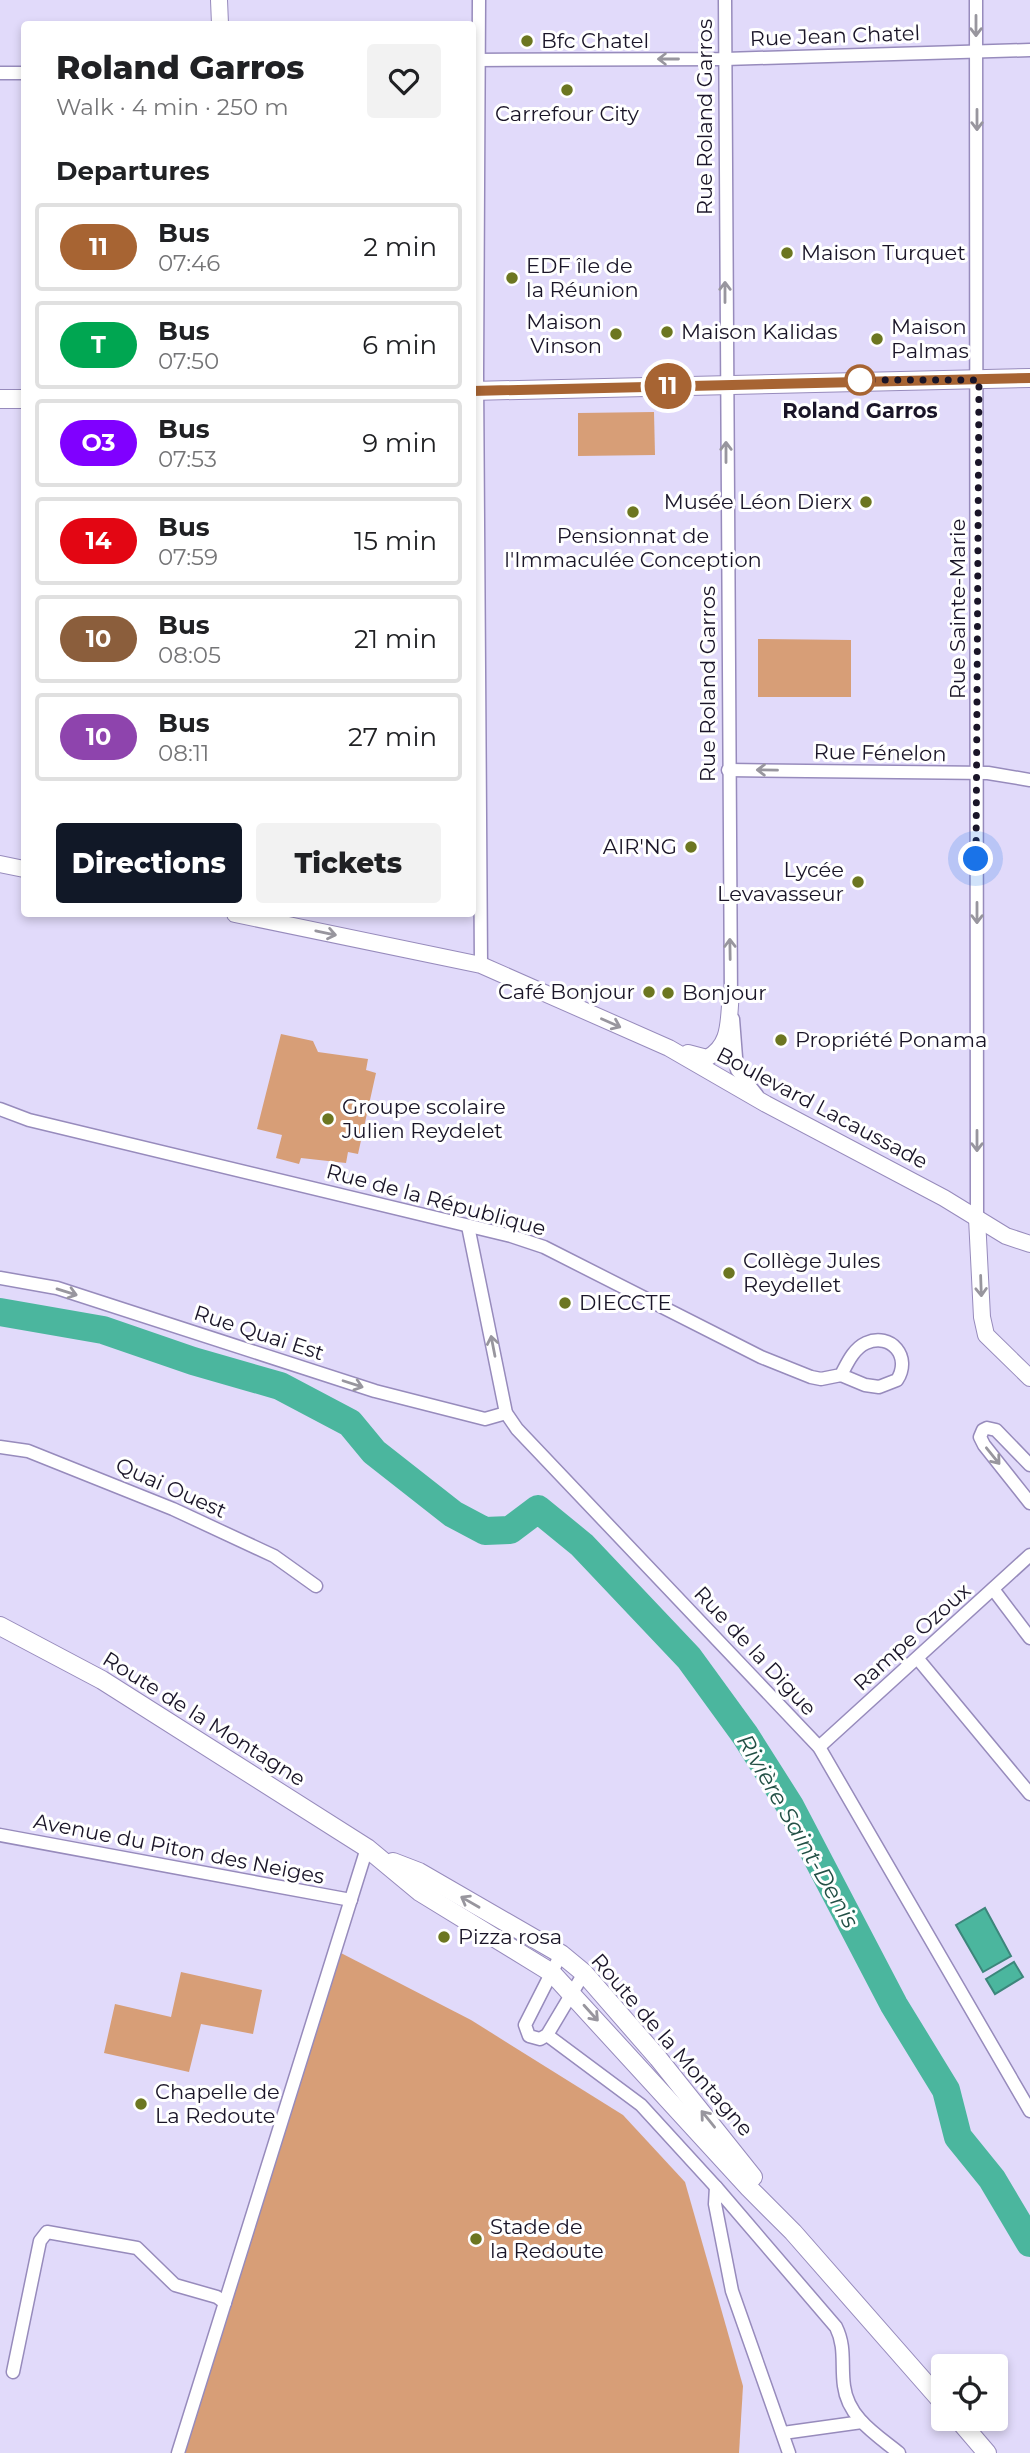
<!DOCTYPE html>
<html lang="en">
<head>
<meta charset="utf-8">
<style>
  :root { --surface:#fff; --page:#f2f2f2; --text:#202124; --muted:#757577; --line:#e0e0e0; --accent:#111827 }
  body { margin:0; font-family:Montserrat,sans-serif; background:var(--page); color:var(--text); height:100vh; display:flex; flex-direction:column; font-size:26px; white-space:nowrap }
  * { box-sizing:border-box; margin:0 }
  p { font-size:23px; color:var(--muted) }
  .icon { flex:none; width:38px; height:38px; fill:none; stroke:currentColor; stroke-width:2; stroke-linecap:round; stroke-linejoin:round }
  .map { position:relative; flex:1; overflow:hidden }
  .side { position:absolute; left:21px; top:21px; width:455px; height:896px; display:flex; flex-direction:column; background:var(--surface); border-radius:7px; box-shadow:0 4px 10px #0003 }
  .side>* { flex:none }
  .badge { padding:0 14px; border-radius:23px; font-size:24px; line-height:46px }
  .fabs { position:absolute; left:931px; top:2354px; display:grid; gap:14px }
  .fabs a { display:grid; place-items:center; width:77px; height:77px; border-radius:7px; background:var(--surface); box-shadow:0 4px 10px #0003; font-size:35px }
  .you { position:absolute; width:35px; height:35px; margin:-18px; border:5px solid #fff; border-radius:50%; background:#1a73e8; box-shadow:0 0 0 10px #1a73e833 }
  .map>.badge { position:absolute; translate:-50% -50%; box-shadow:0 0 0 4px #fff }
  h2 { padding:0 35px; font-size:26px; line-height:63px }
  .round { display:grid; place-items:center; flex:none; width:74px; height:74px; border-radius:7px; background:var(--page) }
  .headline { display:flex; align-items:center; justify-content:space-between; height:119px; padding:0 35px }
  h1 { font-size:33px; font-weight:800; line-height:52px }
  .action { display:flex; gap:14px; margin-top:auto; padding:14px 35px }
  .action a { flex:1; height:80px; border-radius:7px; background:var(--accent); color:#fff; font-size:28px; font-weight:800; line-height:80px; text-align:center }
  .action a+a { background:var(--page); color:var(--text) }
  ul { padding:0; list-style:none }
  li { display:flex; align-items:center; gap:21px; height:88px; margin:0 14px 10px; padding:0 21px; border:4px solid var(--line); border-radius:7px }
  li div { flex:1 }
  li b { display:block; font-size:26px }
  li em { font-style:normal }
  li .badge { min-width:77px; font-weight:700; text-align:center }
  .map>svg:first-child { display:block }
  .green { fill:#d79e77 }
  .water { fill:#4bb69e; stroke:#3c867b; stroke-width:2 }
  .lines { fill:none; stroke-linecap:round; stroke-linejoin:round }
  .river { stroke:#4bb69e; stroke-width:28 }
  .minor-casing { stroke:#978bbc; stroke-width:15 }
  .tertiary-casing { stroke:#978bbc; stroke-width:18 }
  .secondary-casing { stroke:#978bbc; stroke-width:20 }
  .minor { stroke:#fff; stroke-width:12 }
  .tertiary { stroke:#fff; stroke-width:16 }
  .secondary { stroke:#fff; stroke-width:18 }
  .oneway { stroke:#98969e }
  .line-casing { stroke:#fff; stroke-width:16 }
  .line { stroke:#a76433; stroke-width:10 }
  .walk { stroke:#1a1528; stroke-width:7; stroke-dasharray:0 12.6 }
  .poi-dot { fill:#6c7621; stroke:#fff; stroke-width:2.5 }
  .stop-dot { fill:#fff; stroke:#a76433; stroke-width:3.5 }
  .labels { text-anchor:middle; stroke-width:6; stroke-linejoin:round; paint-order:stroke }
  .street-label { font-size:21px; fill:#1a1528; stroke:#fff }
  .poi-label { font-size:21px; fill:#1a1528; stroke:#fff; text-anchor:start }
  .stop-label { font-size:21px; font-weight:bold; fill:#1a1528; stroke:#fff }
  .water-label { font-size:23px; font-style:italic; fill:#235046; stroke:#fff }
</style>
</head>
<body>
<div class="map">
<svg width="1030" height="2453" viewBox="0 0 1030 2453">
  <rect width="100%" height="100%" fill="#e1dafa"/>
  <g class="green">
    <path d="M 654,412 L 655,455 L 578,456 L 578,413 Z"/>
    <path d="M 758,639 L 851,640 L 851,697 L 758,697 Z"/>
    <path d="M 281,1034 L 313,1041 L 318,1052 L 368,1059 L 366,1070 L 376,1073 L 358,1154 L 348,1152 L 346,1163 L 301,1158 L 299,1164 L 276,1158 L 282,1135 L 257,1129 Z"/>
    <path d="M 339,1952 L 471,2020 L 623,2115 L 685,2182 L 743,2386 L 739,2453 L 185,2453 Z"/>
    <path d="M 181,1972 L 262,1990 L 253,2034 L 201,2024 L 189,2072 L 104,2053 L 115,2004 L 171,2017 Z"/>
  </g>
  <g class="water">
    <path d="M 985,1908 L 1011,1956 L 983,1972 L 956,1925 Z"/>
    <path d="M 1014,1962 L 1023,1977 L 995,1994 L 986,1979 Z"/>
  </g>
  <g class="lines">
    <path class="river" d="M 0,1312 L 103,1330 L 193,1361 L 280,1386 L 350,1423 L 374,1452 L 453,1514 L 485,1531 L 510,1530 L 538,1509 L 582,1545 L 689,1658 L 745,1735 L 790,1806 L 894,2005 L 946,2090 L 958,2137 L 992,2179 L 1030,2243"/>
    <defs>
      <g id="minor">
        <path d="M 479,0 L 477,375 L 481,965"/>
        <path d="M 725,0 L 731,1001"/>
        <path d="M 976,0 L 977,1218"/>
        <path d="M 474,60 L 725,59 L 1030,50"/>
        <path d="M 0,73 L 24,73"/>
        <path d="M 728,770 L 988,773 L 1030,780"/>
        <path d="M 733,1019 L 737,1070 L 757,1095"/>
        <path d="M 0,1109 L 29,1120 L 511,1236 L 544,1247 L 761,1357 L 811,1377 L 821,1379 L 841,1375 L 865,1385 L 879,1387 L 897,1380 C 912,1357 891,1332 866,1343 C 853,1349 847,1364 841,1375"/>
        <path d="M 468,1226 L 506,1413 L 517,1429 L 819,1747 L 1030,2111"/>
        <path d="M 0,1278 L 57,1288 L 375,1391 L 485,1419 L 506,1413"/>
        <path d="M 0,1447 L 28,1451 L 173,1509 L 274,1556 L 316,1586"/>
        <path d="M 1030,1465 L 996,1430 L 987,1428 L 983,1430 L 980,1437 L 984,1445 L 1030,1503"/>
        <path d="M 993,1589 L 1030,1638"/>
        <path d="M 918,1659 L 1030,1794"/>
        <path d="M 819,1747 L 1030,1555"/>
        <path d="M 0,1835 L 351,1900"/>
        <path d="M 561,1954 L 525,2025 L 529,2036 L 540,2039 L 547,2035 L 584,1973"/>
        <path d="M 547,2035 L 641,2105 L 716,2187"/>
        <path d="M 13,2372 L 40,2241 L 47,2232 L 137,2248 L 175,2285 L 217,2297 L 225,2303"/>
        <path d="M 783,2433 L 862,2422"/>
        <path d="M 178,2453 L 367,1848"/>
        <path d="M 789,2453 L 732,2291 L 715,2204 L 716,2187 L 836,2327 C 846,2347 841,2365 844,2386 C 848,2418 877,2435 899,2453"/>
      </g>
      <g id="tertiary">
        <path d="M 219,0 L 220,24"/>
        <path d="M 0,864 L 24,869"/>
        <path d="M 235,914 L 481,965 L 669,1048 L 766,1104 L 944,1198 L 1006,1236 L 1030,1244"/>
        <path d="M 688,1053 L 707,1058 C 732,1045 728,1019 731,994"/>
        <path d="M 977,1218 L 982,1317 L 986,1335 L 1030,1378"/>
      </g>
      <g id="secondary">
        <path d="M 472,391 L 1030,378"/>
        <path d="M 0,399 L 24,399"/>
        <path d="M 0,1626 L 102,1680 L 367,1848 L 420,1892 L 552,1973 L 749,2188 L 793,2232 L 943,2403"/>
        <path d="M 393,1862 L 419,1872 L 561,1954 L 584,1973 L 658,2058 L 753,2177"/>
        <path d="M 957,2418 L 987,2453"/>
      </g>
    </defs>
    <use href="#minor" class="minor-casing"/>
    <use href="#tertiary" class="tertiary-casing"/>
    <use href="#secondary" class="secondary-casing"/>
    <use href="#minor" class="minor"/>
    <use href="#tertiary" class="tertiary"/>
    <use href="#secondary" class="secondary"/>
  </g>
  <defs><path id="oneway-shaft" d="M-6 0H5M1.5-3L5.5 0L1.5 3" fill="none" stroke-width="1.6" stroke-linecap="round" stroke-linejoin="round" transform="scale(1.75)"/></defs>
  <g class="oneway">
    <use href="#oneway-shaft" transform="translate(976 26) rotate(90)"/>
    <use href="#oneway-shaft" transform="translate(668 59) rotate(180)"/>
    <use href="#oneway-shaft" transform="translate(977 120) rotate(90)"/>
    <use href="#oneway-shaft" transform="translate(725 292) rotate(-90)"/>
    <use href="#oneway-shaft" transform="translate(726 452) rotate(-90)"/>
    <use href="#oneway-shaft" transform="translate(767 770) rotate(-179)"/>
    <use href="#oneway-shaft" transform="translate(977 913) rotate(90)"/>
    <use href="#oneway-shaft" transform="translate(326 933) rotate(12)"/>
    <use href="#oneway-shaft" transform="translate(730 949) rotate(-91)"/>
    <use href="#oneway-shaft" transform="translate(611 1023) rotate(24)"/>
    <use href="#oneway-shaft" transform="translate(977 1141) rotate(90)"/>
    <use href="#oneway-shaft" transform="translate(981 1286) rotate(88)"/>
    <use href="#oneway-shaft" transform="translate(67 1292) rotate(17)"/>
    <use href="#oneway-shaft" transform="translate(493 1346) rotate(-101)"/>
    <use href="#oneway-shaft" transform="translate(353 1384) rotate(18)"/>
    <use href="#oneway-shaft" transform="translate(993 1456) rotate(51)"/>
    <use href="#oneway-shaft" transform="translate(470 1902) rotate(-150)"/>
    <use href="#oneway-shaft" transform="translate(591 2013) rotate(48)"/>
    <use href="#oneway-shaft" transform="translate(708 2119) rotate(-129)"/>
  </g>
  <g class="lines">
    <defs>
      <path id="line" d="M 472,391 L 1030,378"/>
    </defs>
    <use href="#line" class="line-casing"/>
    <use href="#line" class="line"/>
    <path class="walk" d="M 860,380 L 979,380 L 976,859"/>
  </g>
  <g class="poi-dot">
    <circle cx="527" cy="41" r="7"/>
    <circle cx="567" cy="90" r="7"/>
    <circle cx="787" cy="253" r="7"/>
    <circle cx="512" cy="278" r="7"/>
    <circle cx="667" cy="332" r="7"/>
    <circle cx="616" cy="334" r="7"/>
    <circle cx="877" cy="339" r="7"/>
    <circle cx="866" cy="502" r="7"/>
    <circle cx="633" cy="512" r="7"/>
    <circle cx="691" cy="847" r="7"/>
    <circle cx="858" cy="882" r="7"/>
    <circle cx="649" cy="992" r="7"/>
    <circle cx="668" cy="993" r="7"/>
    <circle cx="781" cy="1040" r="7"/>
    <circle cx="328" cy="1119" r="7"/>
    <circle cx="729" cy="1273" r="7"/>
    <circle cx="565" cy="1303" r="7"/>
    <circle cx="444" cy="1937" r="7"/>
    <circle cx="141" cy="2104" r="7"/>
    <circle cx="476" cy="2239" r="7"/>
  </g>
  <circle class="stop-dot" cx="860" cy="380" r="14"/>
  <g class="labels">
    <g class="street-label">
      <text transform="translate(835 36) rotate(-2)" y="7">Rue Jean Chatel</text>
      <text transform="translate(705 117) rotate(-90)" y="7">Rue Roland Garros</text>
      <text transform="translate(958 609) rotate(-90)" y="7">Rue Sainte-Marie</text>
      <text transform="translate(708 684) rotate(-90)" y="7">Rue Roland Garros</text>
      <text transform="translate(880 753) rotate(1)" y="7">Rue Fénelon</text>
      <text transform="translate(822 1108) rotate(28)" y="7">Boulevard Lacaussade</text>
      <text transform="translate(436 1200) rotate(15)" y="7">Rue de la République</text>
      <text transform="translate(259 1333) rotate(18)" y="7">Rue Quai Est</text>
      <text transform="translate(171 1488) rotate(24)" y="7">Quai Ouest</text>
      <text transform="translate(912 1637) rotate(-42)" y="7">Rampe Ozoux</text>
      <text transform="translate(755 1651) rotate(47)" y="7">Rue de la Digue</text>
      <text transform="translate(204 1719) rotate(32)" y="7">Route de la Montagne</text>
      <text transform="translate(179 1849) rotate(11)" y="7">Avenue du Piton des Neiges</text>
      <text transform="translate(672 2045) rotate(49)" y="7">Route de la Montagne</text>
    </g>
    <g class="poi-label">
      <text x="541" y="48">Bfc Chatel</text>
      <text x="567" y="121" text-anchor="middle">Carrefour City</text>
      <text x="801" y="260">Maison Turquet</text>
      <text x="526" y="273">EDF île de<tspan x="526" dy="24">la Réunion</tspan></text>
      <text x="602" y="329" text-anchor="end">Maison<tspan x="602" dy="24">Vinson</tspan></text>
      <text x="891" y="334">Maison<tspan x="891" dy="24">Palmas</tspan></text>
      <text x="681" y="339">Maison Kalidas</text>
      <text x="852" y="509" text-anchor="end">Musée Léon Dierx</text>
      <text x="633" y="543" text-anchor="middle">Pensionnat de<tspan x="633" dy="24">l'Immaculée Conception</tspan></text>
      <text x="677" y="854" text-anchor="end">AIR'NG</text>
      <text x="844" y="877" text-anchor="end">Lycée<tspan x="844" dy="24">Levavasseur</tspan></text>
      <text x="635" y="999" text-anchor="end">Café Bonjour</text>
      <text x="682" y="1000">Bonjour</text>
      <text x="795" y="1047">Propriété Ponama</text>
      <text x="342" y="1114">Groupe scolaire<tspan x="342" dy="24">Julien Reydelet</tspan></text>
      <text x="743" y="1268">Collège Jules<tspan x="743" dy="24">Reydellet</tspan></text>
      <text x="579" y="1310">DIECCTE</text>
      <text x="458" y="1944">Pizza rosa</text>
      <text x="155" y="2099">Chapelle de<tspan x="155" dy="24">La Redoute</tspan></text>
      <text x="490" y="2234">Stade de<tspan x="490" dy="24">la Redoute</tspan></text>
    </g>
    <g class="stop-label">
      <text x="860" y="418">Roland Garros</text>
    </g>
    <g class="water-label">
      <text transform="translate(798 1831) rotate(60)" y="8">Rivière Saint-Denis</text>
    </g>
  </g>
</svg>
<div class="fabs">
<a><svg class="icon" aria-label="locate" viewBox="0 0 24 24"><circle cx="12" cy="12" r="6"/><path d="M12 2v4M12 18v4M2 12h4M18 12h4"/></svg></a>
</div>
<div class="you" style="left:976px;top:859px"></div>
<b class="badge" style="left:668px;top:386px;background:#a76433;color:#fff">11</b>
<section class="side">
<div class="headline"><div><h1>Roland Garros</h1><p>Walk · 4 min · 250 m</p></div><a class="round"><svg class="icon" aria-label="heart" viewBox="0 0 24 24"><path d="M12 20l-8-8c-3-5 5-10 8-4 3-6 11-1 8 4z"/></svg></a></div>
<h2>Departures</h2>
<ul>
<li><span class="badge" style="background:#a76433;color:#fff">11</span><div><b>Bus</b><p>07:46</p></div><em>2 min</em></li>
<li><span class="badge" style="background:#00a651;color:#fff">T</span><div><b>Bus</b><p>07:50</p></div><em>6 min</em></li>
<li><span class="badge" style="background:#8000ff;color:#fff">O3</span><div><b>Bus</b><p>07:53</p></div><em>9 min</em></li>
<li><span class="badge" style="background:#e30613;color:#fff">14</span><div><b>Bus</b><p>07:59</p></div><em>15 min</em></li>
<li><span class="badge" style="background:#8b5e3c;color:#fff">10</span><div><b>Bus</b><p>08:05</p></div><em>21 min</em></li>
<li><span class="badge" style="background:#8e44ad;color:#fff">10</span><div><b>Bus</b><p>08:11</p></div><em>27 min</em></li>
</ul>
<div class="action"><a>Directions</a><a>Tickets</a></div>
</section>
</div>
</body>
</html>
